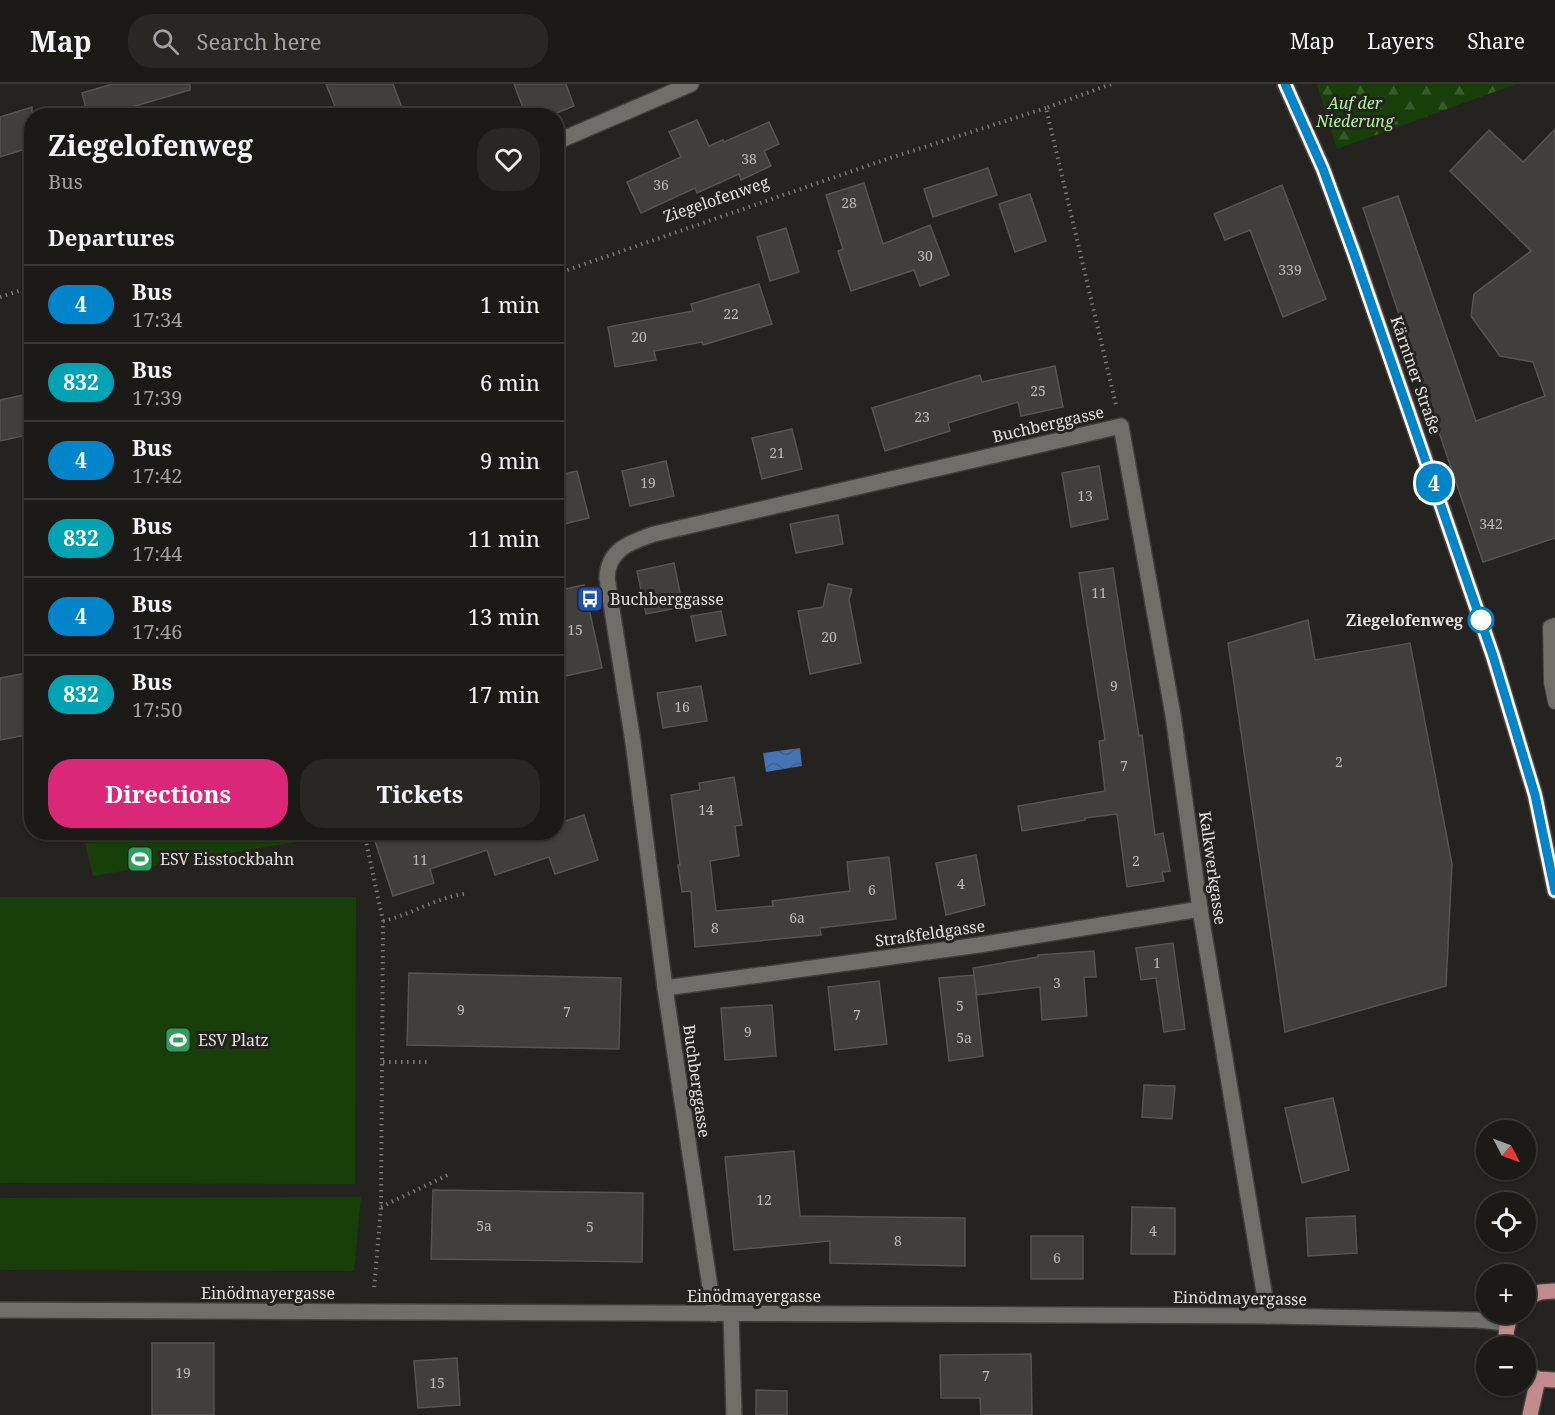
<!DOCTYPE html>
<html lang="en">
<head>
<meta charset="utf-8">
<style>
  :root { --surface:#1c1a17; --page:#292724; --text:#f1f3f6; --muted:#a0a1a1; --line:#3a3836; --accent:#db2777 }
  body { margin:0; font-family:"Noto Serif",serif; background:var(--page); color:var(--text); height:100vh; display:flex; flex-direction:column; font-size:22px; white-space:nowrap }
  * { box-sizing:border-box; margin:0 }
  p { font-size:20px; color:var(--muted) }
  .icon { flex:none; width:33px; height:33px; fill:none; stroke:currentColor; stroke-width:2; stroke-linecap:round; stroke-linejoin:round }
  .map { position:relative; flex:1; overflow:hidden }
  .side { position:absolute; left:24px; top:24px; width:540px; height:732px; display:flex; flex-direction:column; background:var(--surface); border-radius:24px; box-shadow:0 2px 4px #0004,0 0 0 2px var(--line) }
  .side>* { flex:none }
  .badge { padding:0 12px; border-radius:20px; font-size:21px; line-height:39px }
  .needle { width:39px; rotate:131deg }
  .tools { position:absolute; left:1476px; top:1036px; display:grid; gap:12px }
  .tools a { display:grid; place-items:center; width:60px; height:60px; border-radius:50%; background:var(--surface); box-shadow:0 2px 4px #0004,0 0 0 2px var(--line); font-size:30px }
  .map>.badge { position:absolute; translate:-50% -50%; box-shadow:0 0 0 3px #fff }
  h2 { padding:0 24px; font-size:22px; line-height:54px }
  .round { display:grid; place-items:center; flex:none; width:63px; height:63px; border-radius:24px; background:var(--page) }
  .summary { display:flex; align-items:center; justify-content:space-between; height:102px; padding:0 24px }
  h1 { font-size:28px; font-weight:700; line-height:45px }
  .button { display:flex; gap:12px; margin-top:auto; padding:12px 24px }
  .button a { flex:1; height:69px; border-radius:24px; background:var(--accent); color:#fff; font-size:24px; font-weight:700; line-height:69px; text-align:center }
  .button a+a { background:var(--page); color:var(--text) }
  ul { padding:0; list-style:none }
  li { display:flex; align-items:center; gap:18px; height:78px; padding:0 24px; border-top:2px solid var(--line) }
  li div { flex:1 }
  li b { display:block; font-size:22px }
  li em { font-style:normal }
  li .badge { min-width:66px; font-weight:700; text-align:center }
  header { display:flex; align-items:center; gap:36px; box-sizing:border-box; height:84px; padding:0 30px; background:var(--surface); border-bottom:2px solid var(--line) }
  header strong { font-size:28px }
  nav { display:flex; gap:33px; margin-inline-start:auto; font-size:21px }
  .search { width:420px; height:54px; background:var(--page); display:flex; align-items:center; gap:15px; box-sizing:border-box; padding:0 21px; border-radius:24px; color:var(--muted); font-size:22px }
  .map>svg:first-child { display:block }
  .forest { fill:url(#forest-firs) }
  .park { fill:#183f0a }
  .water { fill:url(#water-waves) }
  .building { fill:#413f3c; stroke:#565450; stroke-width:1.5 }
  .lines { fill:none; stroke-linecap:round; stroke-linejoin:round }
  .service-casing { stroke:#413f3d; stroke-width:16 }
  .minor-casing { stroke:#413f3d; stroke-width:18 }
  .primary-casing { stroke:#413f3d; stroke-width:18 }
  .path { stroke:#797774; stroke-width:4; stroke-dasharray:1.5 4.5; stroke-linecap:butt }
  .service { stroke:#706e69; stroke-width:14 }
  .minor { stroke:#706e69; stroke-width:15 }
  .primary { stroke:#c18b8d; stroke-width:15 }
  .line-casing { stroke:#fff; stroke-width:14 }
  .line { stroke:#0084ca; stroke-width:9 }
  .stop-dot { fill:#fff; stroke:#0084ca; stroke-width:3 }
  .labels { text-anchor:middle; stroke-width:6; stroke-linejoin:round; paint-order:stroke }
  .number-label { font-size:14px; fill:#bab9b7 }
  .park-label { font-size:16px; font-style:italic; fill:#acf597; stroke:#25231f }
  .street-label { font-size:16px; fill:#e3e2e0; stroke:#25231f }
  .poi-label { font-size:16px; fill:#e3e2e0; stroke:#25231f; text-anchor:start }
  .stop-label { font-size:16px; font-weight:bold; fill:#e3e2e0; stroke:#25231f; text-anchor:end }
</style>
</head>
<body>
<header>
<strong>Map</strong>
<div class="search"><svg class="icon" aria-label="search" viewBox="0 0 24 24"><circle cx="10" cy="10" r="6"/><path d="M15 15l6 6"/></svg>Search here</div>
<nav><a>Map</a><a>Layers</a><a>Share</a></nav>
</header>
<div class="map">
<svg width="1555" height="1331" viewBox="0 0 1555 1331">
  <defs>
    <pattern id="forest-firs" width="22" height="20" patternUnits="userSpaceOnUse" patternTransform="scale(1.5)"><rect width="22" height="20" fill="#183f0a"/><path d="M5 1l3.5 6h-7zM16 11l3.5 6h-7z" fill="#395a2d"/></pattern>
    <pattern id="water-waves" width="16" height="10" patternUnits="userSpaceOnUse" patternTransform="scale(1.5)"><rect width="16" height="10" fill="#4673b5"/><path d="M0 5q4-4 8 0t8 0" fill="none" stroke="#455e82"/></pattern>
  </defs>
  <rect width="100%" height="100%" fill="#25231f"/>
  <path class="forest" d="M 1317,0 L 1516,0 L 1337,65 Z"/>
  <g class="park">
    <path d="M 149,749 L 331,748 L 332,752 L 93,792 L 85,759 Z"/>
    <path d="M 0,813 L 356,813 L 355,1100 L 0,1099 Z"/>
    <path d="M 361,1113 L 354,1187 L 0,1186 L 0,1114 Z"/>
  </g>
  <path class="water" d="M 800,664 L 802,682 L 766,688 L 763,669 Z"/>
  <g class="building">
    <path d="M 112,0 L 190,0 L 190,6 L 132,23 L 134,32 L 88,32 L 82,9 Z"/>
    <path d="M 326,0 L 393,0 L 405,32 L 339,32 Z"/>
    <path d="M 514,0 L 566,0 L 574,22 L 549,32 L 526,32 Z"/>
    <path d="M 32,23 L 32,63 L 0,73 L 0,33 Z"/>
    <path d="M 697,36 L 709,62 L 723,56 L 724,58 L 769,38 L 779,60 L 764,67 L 771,82 L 741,96 L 739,90 L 697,109 L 695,104 L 641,129 L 627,98 L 681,73 L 669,48 Z"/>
    <path d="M 1555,45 L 1555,454 L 1483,478 L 1363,124 L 1398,112 L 1476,337 L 1545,312 L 1533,278 L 1500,272 L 1471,232 L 1474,210 L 1531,167 L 1450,87 L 1489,46 L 1523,78 Z"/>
    <path d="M 988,84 L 997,111 L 933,133 L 924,105 Z"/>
    <path d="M 864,99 L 883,160 L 930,141 L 949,191 L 920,202 L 914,186 L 851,207 L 838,167 L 843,165 L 826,111 Z"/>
    <path d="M 1282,101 L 1326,215 L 1283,233 L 1250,146 L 1225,156 L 1214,130 Z"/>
    <path d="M 1030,110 L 1046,157 L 1015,168 L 999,120 Z"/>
    <path d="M 786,144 L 799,188 L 770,197 L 757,153 Z"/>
    <path d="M 759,200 L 772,240 L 703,261 L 702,258 L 654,267 L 656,276 L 615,283 L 608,243 L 693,227 L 691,220 Z"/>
    <path d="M 1055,282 L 1063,323 L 1021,332 L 1018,318 L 948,339 L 950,347 L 885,367 L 872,324 L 980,291 L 982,298 Z"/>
    <path d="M 32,309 L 32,350 L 0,357 L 0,316 Z"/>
    <path d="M 792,345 L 802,385 L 762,395 L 752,354 Z"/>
    <path d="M 666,377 L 674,412 L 630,422 L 622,387 Z"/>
    <path d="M 1099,382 L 1108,435 L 1071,443 L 1062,389 Z"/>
    <path d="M 577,387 L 589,434 L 556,442 L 556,392 Z"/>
    <path d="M 838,431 L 843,460 L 796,469 L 790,440 Z"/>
    <path d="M 674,479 L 683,523 L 646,530 L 637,487 Z"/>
    <path d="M 1113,484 L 1139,652 L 1142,651 L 1155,751 L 1163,749 L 1170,787 L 1162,788 L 1164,797 L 1127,803 L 1117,730 L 1085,734 L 1085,736 L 1022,747 L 1018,722 L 1105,707 L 1099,657 L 1105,656 L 1079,489 Z"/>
    <path d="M 828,500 L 852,505 L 849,516 L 861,579 L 810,590 L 798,527 L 823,523 Z"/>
    <path d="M 584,501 L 602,584 L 556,594 L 556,507 Z"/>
    <path d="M 721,527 L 726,551 L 696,557 L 691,532 Z"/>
    <path d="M 1308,536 L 1315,576 L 1410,559 L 1452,780 L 1446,902 L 1285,948 L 1228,559 Z"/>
    <path d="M 32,588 L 32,650 L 0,656 L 0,594 Z"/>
    <path d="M 701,602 L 707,637 L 663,644 L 657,609 Z"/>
    <path d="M 734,693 L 742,741 L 735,742 L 739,772 L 710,777 L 716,827 L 773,822 L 772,817 L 850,807 L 847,778 L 889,773 L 896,835 L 820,844 L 821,851 L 695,863 L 691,807 L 682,808 L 678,781 L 680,781 L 671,711 L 700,706 L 699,699 Z"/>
    <path d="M 584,731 L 598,776 L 555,790 L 549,773 L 495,791 L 487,766 L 430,785 L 434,799 L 393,812 L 372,748 L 556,748 L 556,740 Z"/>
    <path d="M 976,771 L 985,821 L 946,831 L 936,779 Z"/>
    <path d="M 1173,859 L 1185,945 L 1164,948 L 1156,894 L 1141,896 L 1136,864 Z"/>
    <path d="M 1094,867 L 1096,893 L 1084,893 L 1087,932 L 1042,936 L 1040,903 L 977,911 L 973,884 L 1038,873 L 1038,871 Z"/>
    <path d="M 409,889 L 621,894 L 619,965 L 407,961 Z"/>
    <path d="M 974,891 L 983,972 L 949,977 L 939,894 Z"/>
    <path d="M 879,897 L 887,960 L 835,966 L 828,903 Z"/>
    <path d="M 772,921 L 776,972 L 725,976 L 721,924 Z"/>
    <path d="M 1144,1001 L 1175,1002 L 1172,1035 L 1142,1033 Z"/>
    <path d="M 1333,1014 L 1349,1086 L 1302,1099 L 1285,1024 Z"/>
    <path d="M 794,1067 L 800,1132 L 965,1134 L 965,1182 L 830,1179 L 830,1157 L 734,1166 L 725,1073 Z"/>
    <path d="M 433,1106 L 643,1109 L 642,1178 L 431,1175 Z"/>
    <path d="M 1132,1123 L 1175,1124 L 1175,1170 L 1131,1170 Z"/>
    <path d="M 1355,1132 L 1357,1169 L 1308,1172 L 1306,1134 Z"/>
    <rect x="1031" y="1152" width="52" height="43"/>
    <rect x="152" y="1259" width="62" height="72"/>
    <path d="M 1031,1270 L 1032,1331 L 981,1331 L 980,1314 L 941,1314 L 940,1271 Z"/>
    <path d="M 457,1274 L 460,1321 L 418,1324 L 414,1277 Z"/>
    <path d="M 756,1306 L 787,1307 L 787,1331 L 756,1331 Z"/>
  </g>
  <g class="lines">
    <defs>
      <path id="service" d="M 1555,541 L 1550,543 L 1551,598 L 1555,618"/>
      <g id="minor">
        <path d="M 556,58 L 691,0"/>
        <path d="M 665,904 L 979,861 L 1200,825"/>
        <path d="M 0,1226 L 1268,1232 L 1478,1236 L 1507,1239"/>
        <path d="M 714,1230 L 665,904 L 633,658 L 607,494 C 608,465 631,458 654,450 L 1121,342 L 1173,631 L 1200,825 L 1268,1232"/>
        <path d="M 731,1230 L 734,1331"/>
      </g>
      <g id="primary">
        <path d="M 1285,0 L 1323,85 L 1354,169 L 1493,572 L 1535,711 L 1555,807"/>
        <path d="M 1526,1214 L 1540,1208 L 1555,1207"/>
        <path d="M 1508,1263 C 1504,1252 1507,1240 1512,1230"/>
        <path d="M 1526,1288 L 1538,1295 L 1555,1296"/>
        <path d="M 1530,1331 L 1538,1295"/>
      </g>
    </defs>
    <use href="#service" class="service-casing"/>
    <use href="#minor" class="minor-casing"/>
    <use href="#primary" class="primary-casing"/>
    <g class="path">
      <path d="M 1111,0 L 1046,24 L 1116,321"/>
      <path d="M 556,190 L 887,75 L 1046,24"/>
      <path d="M 0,213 L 32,203"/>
      <path d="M 364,748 L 383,837 L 381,1123 L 374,1206"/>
      <path d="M 383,837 C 411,831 435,814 464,810"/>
      <path d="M 383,978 L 429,978"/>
      <path d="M 381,1123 L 450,1090"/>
    </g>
    <use href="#service" class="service"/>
    <use href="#minor" class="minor"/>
    <use href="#primary" class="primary"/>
  </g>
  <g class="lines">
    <defs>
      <path id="line" d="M 1285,0 L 1323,85 L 1354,170 L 1493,572 L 1535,711 L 1555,807"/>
    </defs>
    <use href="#line" class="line-casing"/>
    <use href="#line" class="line"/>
  </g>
  <defs>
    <symbol id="bus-square" viewBox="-11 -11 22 22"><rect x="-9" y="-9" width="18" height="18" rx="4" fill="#1a4fb4" stroke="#25231f"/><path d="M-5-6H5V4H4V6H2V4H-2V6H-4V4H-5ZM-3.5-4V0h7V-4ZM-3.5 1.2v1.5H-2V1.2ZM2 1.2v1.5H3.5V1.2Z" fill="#fff"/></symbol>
    <symbol id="stadium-square" viewBox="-11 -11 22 22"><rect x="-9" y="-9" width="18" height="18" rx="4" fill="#2e9e5b" stroke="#25231f"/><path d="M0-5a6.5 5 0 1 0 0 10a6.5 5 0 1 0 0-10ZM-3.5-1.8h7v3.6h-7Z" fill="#fff"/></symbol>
  </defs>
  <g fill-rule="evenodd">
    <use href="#bus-square" x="575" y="500" width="30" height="30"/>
    <use href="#stadium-square" x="125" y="760" width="30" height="30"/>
    <use href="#stadium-square" x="163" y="941" width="30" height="30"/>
  </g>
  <circle class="stop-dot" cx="1481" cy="536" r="12"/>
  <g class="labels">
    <g class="number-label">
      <text x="749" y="80">38</text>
      <text x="661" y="106">36</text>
      <text x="849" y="124">28</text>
      <text x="925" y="177">30</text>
      <text x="1290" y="191">339</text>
      <text x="731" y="235">22</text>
      <text x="639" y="258">20</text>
      <text x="1038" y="312">25</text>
      <text x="922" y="338">23</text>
      <text x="777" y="374">21</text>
      <text x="648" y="404">19</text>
      <text x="1085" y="417">13</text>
      <text x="1491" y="445">342</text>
      <text x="1099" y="514">11</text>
      <text x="575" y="551">15</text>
      <text x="829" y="558">20</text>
      <text x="1114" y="607">9</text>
      <text x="682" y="628">16</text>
      <text x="1339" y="683">2</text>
      <text x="1124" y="687">7</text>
      <text x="706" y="731">14</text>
      <text x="420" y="781">11</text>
      <text x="1136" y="782">2</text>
      <text x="961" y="805">4</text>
      <text x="872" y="811">6</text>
      <text x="797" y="839">6a</text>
      <text x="715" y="849">8</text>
      <text x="1157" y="884">1</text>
      <text x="1057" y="904">3</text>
      <text x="960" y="927">5</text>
      <text x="461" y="931">9</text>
      <text x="567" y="933">7</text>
      <text x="857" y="936">7</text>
      <text x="748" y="953">9</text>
      <text x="964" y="959">5a</text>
      <text x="764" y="1121">12</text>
      <text x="484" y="1147">5a</text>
      <text x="590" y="1148">5</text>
      <text x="1153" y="1152">4</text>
      <text x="898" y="1162">8</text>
      <text x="1057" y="1179">6</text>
      <text x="183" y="1294">19</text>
      <text x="986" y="1297">7</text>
      <text x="437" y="1304">15</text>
    </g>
    <g class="park-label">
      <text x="1355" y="25">Auf der<tspan x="1355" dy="18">Niederung</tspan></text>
    </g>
    <g class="street-label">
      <text transform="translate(716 115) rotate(-19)" y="6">Ziegelofenweg</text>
      <text transform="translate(1416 291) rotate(71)" y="6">Kärntner Straße</text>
      <text transform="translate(1048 340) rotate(-13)" y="6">Buchberggasse</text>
      <text transform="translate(1213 784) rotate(82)" y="6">Kalkwerkgasse</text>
      <text transform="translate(930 849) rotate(-8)" y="6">Straßfeldgasse</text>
      <text transform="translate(697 997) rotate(82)" y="6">Buchberggasse</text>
      <text x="268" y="1215">Einödmayergasse</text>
      <text x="754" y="1218">Einödmayergasse</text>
      <text transform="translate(1240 1214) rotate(1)" y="6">Einödmayergasse</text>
    </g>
    <g class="poi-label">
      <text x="610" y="521">Buchberggasse</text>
      <text x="160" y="781">ESV Eisstockbahn</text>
      <text x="198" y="962">ESV Platz</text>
    </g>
    <g class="stop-label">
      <text x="1463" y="542">Ziegelofenweg</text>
    </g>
  </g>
</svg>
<div class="tools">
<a><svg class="needle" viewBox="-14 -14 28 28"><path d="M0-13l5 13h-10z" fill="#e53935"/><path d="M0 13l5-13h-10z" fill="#a0a1a1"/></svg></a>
<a><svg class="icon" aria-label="locate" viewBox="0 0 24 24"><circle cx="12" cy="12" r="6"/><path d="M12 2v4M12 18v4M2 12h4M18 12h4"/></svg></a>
<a>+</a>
<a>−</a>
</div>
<b class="badge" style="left:1434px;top:399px;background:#0084ca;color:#fff">4</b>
<section class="side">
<div class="summary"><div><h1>Ziegelofenweg</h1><p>Bus</p></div><a class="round"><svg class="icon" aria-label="heart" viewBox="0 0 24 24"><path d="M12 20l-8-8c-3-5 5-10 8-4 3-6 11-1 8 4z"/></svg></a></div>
<h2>Departures</h2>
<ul>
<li><span class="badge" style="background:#0084ca;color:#fff">4</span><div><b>Bus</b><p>17:34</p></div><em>1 min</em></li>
<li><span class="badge" style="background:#00a3b4;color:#fff">832</span><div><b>Bus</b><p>17:39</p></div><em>6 min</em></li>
<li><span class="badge" style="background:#0084ca;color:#fff">4</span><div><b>Bus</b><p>17:42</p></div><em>9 min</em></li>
<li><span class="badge" style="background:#00a3b4;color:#fff">832</span><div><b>Bus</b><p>17:44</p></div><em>11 min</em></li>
<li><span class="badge" style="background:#0084ca;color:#fff">4</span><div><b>Bus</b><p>17:46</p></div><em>13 min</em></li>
<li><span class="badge" style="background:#00a3b4;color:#fff">832</span><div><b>Bus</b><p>17:50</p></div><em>17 min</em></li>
</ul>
<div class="button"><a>Directions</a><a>Tickets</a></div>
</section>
</div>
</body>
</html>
